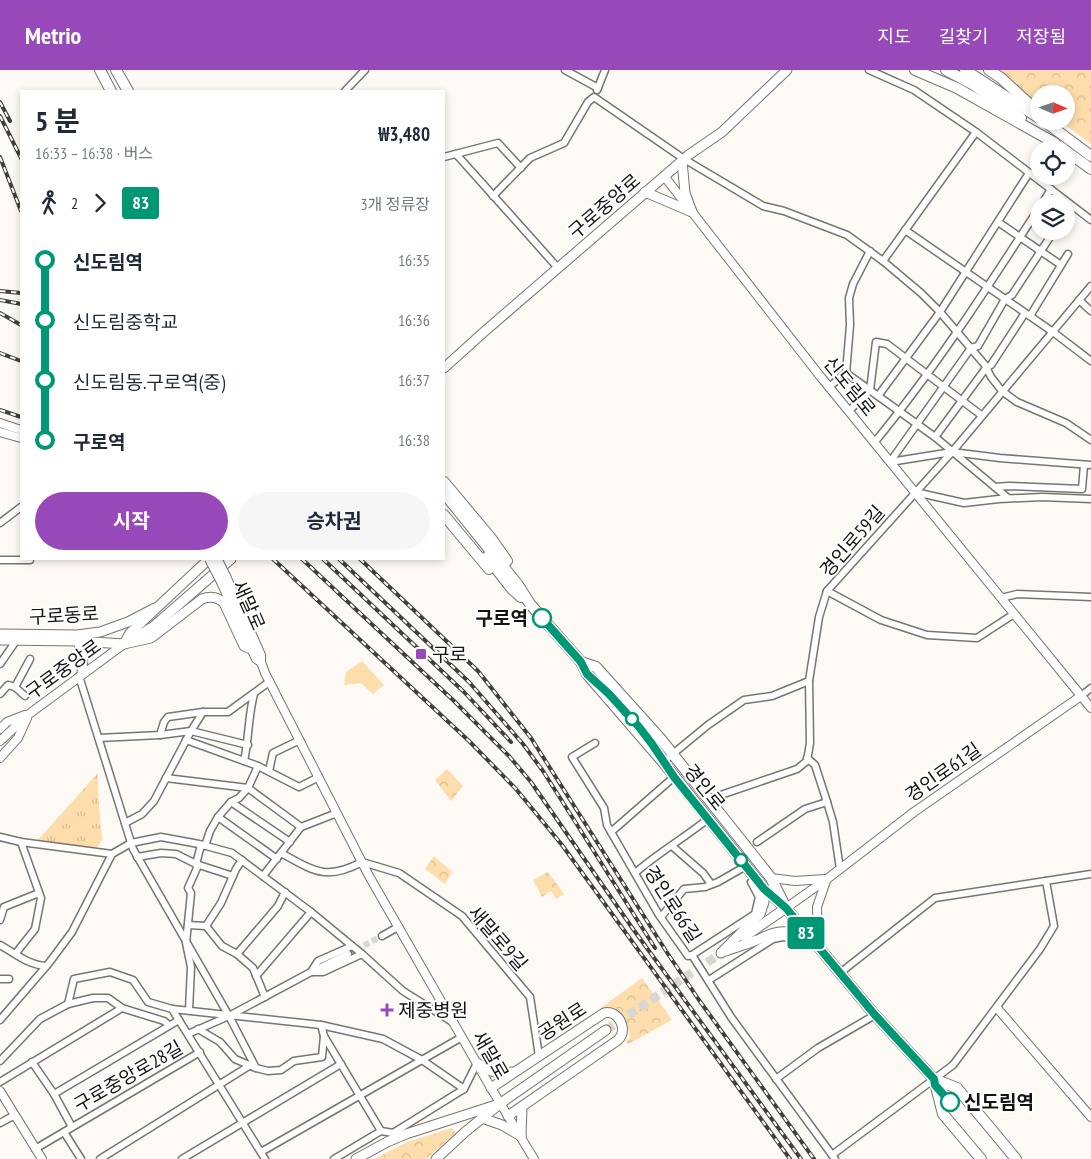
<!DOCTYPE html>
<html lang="ko">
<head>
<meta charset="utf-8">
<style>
  :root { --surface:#fff; --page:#f6f6f7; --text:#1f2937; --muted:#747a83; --accent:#9749b9 }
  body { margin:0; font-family:"PT Sans Narrow","Noto Sans KR",sans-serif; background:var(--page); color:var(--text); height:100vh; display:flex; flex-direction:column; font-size:19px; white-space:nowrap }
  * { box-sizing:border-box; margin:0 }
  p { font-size:16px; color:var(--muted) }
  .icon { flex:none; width:28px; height:28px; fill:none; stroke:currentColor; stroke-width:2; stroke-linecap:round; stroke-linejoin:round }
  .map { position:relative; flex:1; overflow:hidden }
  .side { position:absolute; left:20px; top:20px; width:425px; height:470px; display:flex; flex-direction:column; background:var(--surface); border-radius:0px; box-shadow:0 2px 8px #0003 }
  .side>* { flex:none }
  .badge { padding:0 10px; border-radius:4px; font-size:18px; line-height:32px }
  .needle { width:32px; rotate:92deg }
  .tools { position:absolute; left:1030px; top:15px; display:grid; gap:10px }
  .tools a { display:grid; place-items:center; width:45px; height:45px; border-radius:50%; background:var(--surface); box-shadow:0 2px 8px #0003; font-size:25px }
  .map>.badge { position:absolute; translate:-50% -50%; box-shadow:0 0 0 2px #fff }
  .legs { display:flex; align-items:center; gap:8px; height:55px; padding:0 15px; font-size:16px }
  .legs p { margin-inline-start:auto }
  .head { display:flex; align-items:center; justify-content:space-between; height:85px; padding:0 15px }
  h1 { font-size:28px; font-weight:700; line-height:38px }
  .action { display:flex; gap:10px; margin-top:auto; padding:10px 15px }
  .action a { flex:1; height:58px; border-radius:30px; background:var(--accent); color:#fff; font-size:20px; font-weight:700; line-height:58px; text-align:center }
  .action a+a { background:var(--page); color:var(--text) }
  ul { padding:0 15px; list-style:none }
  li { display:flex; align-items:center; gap:18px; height:60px; font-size:19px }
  li i { display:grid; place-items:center; width:8px; height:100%; margin:0 6px; background:currentColor }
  li i::after { content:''; width:12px; height:12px; margin:-6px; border:4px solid; border-radius:50%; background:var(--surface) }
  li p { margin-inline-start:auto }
  li:first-child i { background:linear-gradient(#0000 50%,currentColor 0) }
  li:last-child i { background:linear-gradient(currentColor 50%,#0000 0) }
  header { display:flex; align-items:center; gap:30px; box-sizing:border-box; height:70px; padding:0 25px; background:var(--accent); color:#fff }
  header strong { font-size:24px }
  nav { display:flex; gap:28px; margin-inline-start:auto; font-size:18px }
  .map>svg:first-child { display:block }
  .grass { fill:url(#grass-tufts) }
  .park { fill:url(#park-crowns) }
  .garden { fill:#fdddab }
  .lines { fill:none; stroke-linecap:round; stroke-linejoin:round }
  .minor-tunnel { stroke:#dad6d2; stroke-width:6; stroke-dasharray:6 3; stroke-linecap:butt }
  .secondary-tunnel { stroke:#dad6d2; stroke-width:9; stroke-dasharray:9 4.5; stroke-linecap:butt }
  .minor-casing { stroke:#787570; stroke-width:9 }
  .tertiary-casing { stroke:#787570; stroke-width:10 }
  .secondary-casing { stroke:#787570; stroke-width:11 }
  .primary-casing { stroke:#787570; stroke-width:12 }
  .minor { stroke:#fff; stroke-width:6 }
  .tertiary { stroke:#fff; stroke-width:8 }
  .secondary { stroke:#fff; stroke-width:9 }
  .primary { stroke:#fff; stroke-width:10 }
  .rail-casing { stroke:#413f3c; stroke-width:4 }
  .rail { stroke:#fff; stroke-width:2; stroke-dasharray:5.5; stroke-linecap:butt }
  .tertiary-bridge-casing { stroke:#787570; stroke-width:10; stroke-linecap:butt }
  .tertiary-bridge { stroke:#fff; stroke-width:8 }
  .line-1-casing { stroke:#fff; stroke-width:11 }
  .line-1 { stroke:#009775; stroke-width:8 }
  .stop-1-dot { fill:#fff; stroke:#009775; stroke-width:2.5 }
  .poi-dot { fill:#9749b9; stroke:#fff; stroke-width:2 }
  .labels { text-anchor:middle; stroke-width:4; stroke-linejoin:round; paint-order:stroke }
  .street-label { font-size:19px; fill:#141311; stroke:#fff }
  .stop-label { font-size:19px; font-weight:bold; fill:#141311; stroke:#fff; text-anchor:end }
  .poi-label { font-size:19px; fill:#141311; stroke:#fff; text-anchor:start }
</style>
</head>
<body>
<header>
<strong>Metrio</strong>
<nav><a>지도</a><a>길찾기</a><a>저장됨</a></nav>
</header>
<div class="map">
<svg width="1091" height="1089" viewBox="0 0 1091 1089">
  <defs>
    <pattern id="grass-tufts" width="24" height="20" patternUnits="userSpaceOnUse" patternTransform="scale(1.25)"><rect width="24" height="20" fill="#fdddab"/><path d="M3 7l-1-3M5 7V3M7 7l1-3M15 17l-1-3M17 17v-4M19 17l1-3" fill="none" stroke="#d8bd92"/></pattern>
    <pattern id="park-crowns" width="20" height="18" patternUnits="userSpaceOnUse" patternTransform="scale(1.25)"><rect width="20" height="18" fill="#fdddab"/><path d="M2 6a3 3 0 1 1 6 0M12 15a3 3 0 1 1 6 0" fill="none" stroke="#d8bd92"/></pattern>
  </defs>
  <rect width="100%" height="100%" fill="#fdf9f4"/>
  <path class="grass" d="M 98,703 L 98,723 L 102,770 L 96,779 L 36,772 Z"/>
  <g class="park">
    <path d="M 992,0 L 1091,0 L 1091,74 L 1060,51 L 1066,51 L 1066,24 L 1039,24 L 1039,35 Z"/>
    <path d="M 447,699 L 463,716 L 451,731 L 435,710 Z"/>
    <path d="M 434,786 L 452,802 L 445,814 L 425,799 Z"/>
    <path d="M 548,802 L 564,824 L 556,829 L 551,821 L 542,827 L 533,810 Z"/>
    <path d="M 642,908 L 672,950 L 628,974 L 626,971 L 630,967 C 628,954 622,931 603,939 L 602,937 Z"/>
    <path d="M 452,1058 L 456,1063 L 426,1089 L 374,1089 L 407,1072 Z"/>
  </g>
  <path class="garden" d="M 362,591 L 384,615 L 373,624 L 361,613 L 344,615 L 346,602 Z"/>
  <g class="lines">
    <path class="minor-tunnel" d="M 348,884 L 382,866"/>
    <path class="secondary-tunnel" d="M 606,960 L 721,883"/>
    <defs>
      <g id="minor">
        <path d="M 565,0 L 598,18"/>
        <path d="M 869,0 L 914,20 L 976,62 L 1091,150"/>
        <path d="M 597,20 L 605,0"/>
        <path d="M 345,21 L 365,0"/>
        <path d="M 456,84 L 558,198"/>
        <path d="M 444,87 L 498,73 L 521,98"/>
        <path d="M 493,126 L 530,88 L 564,73 L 588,32 L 594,27 L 684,89 L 763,136 L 784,141 L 847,165 L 883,191 L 921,223 L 940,242 L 985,295 L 991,307 L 1002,321 L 1017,332 L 1066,353 L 1091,370"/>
        <path d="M 1042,134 L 1051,119"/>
        <path d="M 1066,143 L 1071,135"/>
        <path d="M 998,152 L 1061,195"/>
        <path d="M 905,160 L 1053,262 L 1091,291"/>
        <path d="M 883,191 L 976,62"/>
        <path d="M 1079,230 L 1091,241"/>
        <path d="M 1030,246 L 1068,184"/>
        <path d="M 846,303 L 935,367 L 1008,428"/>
        <path d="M 829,317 L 846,303 L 850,255 L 849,228 L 853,214 L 870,181"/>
        <path d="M 878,326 L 940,242 L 1029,103"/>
        <path d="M 849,341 L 870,320 L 876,272 L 887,274 L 981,345"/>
        <path d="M 935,367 L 986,298 L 991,295 L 1025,243"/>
        <path d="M 874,373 C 935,299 987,218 1039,138"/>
        <path d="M 890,392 L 971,278 L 978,276 L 1005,229 L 1012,225 L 1054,161"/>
        <path d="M 890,392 L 952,382 L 1000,388 L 1091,395"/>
        <path d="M 995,417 L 1009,416 L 1082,419 L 1084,395"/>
        <path d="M 915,422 L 964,433 L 999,429 L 1042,427 L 1091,429"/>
        <path d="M 0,453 L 21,437"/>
        <path d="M 0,490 L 30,490"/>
        <path d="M 827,521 L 881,550 L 927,565 L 977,568 L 1014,544"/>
        <path d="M 1001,528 L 1017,524 L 1091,527"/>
        <path d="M 0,594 L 16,571"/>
        <path d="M 79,606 L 133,779 L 229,946 L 256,998"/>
        <path d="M 0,624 L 8,615 L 15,617"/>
        <path d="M 25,626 L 15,617 L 30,589"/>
        <path d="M 1081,626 L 1091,618"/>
        <path d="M 160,665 L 164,652 L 168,647 L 203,642 L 228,642 L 269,612"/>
        <path d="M 99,668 L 160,665 L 191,661 L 248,675"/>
        <path d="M 186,670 L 258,696 L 299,717 L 319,707"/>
        <path d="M 595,673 L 572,687 L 604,738 L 607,755 L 659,845 L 688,886 L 692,885 L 731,947 L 835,1089"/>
        <path d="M 244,691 C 249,669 248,646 254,624"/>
        <path d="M 663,692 L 708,655 L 744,630 L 772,626 L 809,611 L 819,547 L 827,521 L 952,382 L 1091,216"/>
        <path d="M 269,701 L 273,683 L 300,670"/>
        <path d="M 166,708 L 248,718 L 258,696"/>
        <path d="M 709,729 L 797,699 L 807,691 L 810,673 L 809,611"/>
        <path d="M 231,732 L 290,772"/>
        <path d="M 827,732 L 833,752 L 840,799"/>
        <path d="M 218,747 L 277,789"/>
        <path d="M 125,753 L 142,744 L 154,731 L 191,661 L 203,642"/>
        <path d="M 611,762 L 674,707"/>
        <path d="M 0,767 L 21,772 L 112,784 L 131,773 L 161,767 L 199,774 L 232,783 L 311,842 L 362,884 L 403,921 L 454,953"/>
        <path d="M 757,772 L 805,739 L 827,732 L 815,695 L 807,688"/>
        <path d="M 205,776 L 210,761 L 218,747 L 231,732 L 239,728 L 248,718 L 301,757"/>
        <path d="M 672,776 L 703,803 L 711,814"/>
        <path d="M 281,783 C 314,801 326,811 362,792 L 399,803 L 462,846 L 530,927 L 539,986"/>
        <path d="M 137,787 L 161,783 L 176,784 L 196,794 L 233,806"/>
        <path d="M 242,790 L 236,799 L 221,833 L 206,856 L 222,876 L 237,884 L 253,898 L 265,927"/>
        <path d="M 635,803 C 658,783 684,768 708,749"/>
        <path d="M 263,806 L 301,757 L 337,743"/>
        <path d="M 661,847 L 684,819 L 705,817 L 718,812 L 746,796"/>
        <path d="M 0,850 L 4,837 L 39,823"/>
        <path d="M 188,855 L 206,856"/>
        <path d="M 382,866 L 398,857"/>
        <path d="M 0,875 C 15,883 28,895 46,896"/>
        <path d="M 352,876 L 318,891 L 311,902 L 323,902 L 362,884"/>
        <path d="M 16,883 L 35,859 L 41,828 L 21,772"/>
        <path d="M 237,884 L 278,836 L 285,822"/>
        <path d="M 692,885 L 755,844 L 759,827 L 751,812 L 756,808"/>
        <path d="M 840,903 L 935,828 L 1091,804"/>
        <path d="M 256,906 L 311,842"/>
        <path d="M 0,909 L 9,909"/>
        <path d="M 709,910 L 773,869 L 783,867 L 812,870"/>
        <path d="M 68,934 L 93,928 L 108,928 L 122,938 L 164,951 L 169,955"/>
        <path d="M 172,939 L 265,1089"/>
        <path d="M 189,940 L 191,897 L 186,873 L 191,823 L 188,818 L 197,798 L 196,794 L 201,775"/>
        <path d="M 0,950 L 49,893 L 72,862 L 112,784"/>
        <path d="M 321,955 L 324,966 L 381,1061"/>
        <path d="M 198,959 L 220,972 L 235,989 L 256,998 L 268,1001 L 281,1000 L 294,991 L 322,987 L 324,966"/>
        <path d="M 188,964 L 229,946 L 311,902 L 348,884"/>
        <path d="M 0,991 L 40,949 L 68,934 L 74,909 L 110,902 L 133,910 L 148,932 L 172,939 L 321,955 L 383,969 L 422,990 L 464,1019"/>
        <path d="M 32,992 L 54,1024 L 72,1057"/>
        <path d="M 776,1009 L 818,978 L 875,945"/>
        <path d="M 0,1012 L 122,938"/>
        <path d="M 54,1024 L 179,950"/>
        <path d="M 0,1053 L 15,1045"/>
        <path d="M 64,1062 L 81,1089"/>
        <path d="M 35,1079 L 200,982"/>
        <path d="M 261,1082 L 462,967"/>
        <path d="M 832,1085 L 953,995 L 1040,879 L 1054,856 L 1046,811"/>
        <path d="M 100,1089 L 249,996"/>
        <path d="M 182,1089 L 341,994"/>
        <path d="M 334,1089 L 381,1061 L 393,1063 L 464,1019 L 477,993"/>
      </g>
      <g id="tertiary">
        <path d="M 664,106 L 820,306 L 1091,638"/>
        <path d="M 0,353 L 21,360"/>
        <path d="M 0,362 L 21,368"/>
        <path d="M 226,506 L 261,585 L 261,592 L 265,603 L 369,806 L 491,1018 L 534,1089"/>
        <path d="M 221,512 L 256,589 L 261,592"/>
        <path d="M 0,659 L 7,652 L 25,645"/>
        <path d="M 0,671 L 29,644 L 124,574"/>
        <path d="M 0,688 L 18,668 L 27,648"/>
        <path d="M 771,808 L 795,811 L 825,809"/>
        <path d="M 786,838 L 827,809 L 914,742 L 1081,626"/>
        <path d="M 818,877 L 817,837 L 826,811"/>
        <path d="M 997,938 L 1091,1047"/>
        <path d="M 0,1021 L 42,1089"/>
      </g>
      <g id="secondary">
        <path d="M 682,91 L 685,123 L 692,142"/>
        <path d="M 645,122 L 692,142"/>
        <path d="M 444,298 L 485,261 L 690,84 L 722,62 L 787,0"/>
        <path d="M 0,564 L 77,565 L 100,562 L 128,552 L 155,538"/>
        <path d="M 0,570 L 78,571 L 124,574 L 151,568 L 202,529 C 210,526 218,527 224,533 L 244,576 L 251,579"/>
        <path d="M 131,570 L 154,556 L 231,489"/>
        <path d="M 78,571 L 83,586 L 82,604"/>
        <path d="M 124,574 L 130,563 L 209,489"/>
        <path d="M 744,867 L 786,838"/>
        <path d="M 726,881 C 736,877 747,874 757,870 C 768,865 775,861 787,862 L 793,868"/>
        <path d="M 721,883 L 760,844 L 764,832 L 764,819"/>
        <path d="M 477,993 C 488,1001 498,1005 512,1002"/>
        <path d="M 491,1018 L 604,943 C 618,939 629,960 618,970 L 508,1046"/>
        <path d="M 482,1048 L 502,1055 L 521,1066"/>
        <path d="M 521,1066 L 522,1037"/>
        <path d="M 356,1089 L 387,1072 L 406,1064 L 496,1035"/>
        <path d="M 436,1089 L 465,1062 L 501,1033 L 606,960"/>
      </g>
      <g id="primary">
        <path d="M 100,0 L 111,21"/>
        <path d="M 116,0 L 128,21"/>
        <path d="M 915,0 L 957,18 L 1055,73"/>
        <path d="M 946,0 L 972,14 L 1021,48"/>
        <path d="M 965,0 L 1039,48"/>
        <path d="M 989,0 L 1001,8 L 1036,40"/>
        <path d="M 1044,51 L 1091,86"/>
        <path d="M 1066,81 L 1091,99"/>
        <path d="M 444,412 L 490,467 L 507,491"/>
        <path d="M 444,423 L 518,515 L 530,534 L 581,592 L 587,604 L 663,692 L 764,819 L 786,838 L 875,945 L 934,1009 L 957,1018 L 1016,1089"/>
        <path d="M 444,445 L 489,499"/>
        <path d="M 487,487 L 512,519 L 521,527"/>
        <path d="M 581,592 L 596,597 L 660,668 L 771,808 L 783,832"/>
        <path d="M 934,1009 L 943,1044 L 981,1089"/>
      </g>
    </defs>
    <use href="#minor" class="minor-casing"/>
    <use href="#tertiary" class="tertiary-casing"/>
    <use href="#secondary" class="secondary-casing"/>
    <use href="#primary" class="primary-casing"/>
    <use href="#minor" class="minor"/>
    <use href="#tertiary" class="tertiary"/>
    <use href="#secondary" class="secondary"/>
    <use href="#primary" class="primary"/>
    <defs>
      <g id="rail">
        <path d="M 0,32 L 10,51"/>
        <path d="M 0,46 L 21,88"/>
        <path d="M 0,87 L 21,141"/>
        <path d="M 0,221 L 21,223"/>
        <path d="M 0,230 L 21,234"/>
        <path d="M 0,243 L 21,255"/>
        <path d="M 0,283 L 21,291"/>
        <path d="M 0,340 L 21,347"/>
        <path d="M 273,489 L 469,671 L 516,719 L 562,775 L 790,1089"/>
        <path d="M 302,489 L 454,631 L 509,686 L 531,712 L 633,859 L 801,1089"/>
        <path d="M 323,489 L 464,622 L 511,672"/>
        <path d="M 339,489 L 469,612 L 523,674 L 543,701 L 655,878"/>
        <path d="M 360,489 L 478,601 L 531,668 L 666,881 L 699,930 L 814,1089"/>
      </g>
    </defs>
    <use href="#rail" class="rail-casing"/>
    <use href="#rail" class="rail"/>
    <defs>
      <g id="tertiary-bridge">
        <path d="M 209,489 L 221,512"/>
        <path d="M 218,490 L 226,506"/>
      </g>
    </defs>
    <use href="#tertiary-bridge" class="tertiary-bridge-casing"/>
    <use href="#tertiary-bridge" class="tertiary-bridge"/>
  </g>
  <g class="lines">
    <defs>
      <path id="line-1" d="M 542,548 L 581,592 L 587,604 L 609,624 L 639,657 L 652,674 L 674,707 L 764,819 L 786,838 L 875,945 L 934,1009 L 935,1015 L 950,1032"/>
    </defs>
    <use href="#line-1" class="line-1-casing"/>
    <use href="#line-1" class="line-1"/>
  </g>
  <g class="stop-1-dot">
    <circle cx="542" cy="548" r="9"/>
    <circle cx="632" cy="649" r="6"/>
    <circle cx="741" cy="790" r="6"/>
    <circle cx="950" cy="1032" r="9"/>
  </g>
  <g class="poi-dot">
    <rect x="415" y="578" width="12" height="12" rx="2.5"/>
    <path d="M384.5 932.5h5v5h5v5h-5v5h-5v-5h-5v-5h5z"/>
  </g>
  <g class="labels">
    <g class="street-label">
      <text transform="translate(604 136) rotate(-41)" y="7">구로중앙로</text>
      <text transform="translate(850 316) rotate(51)" y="7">신도림로</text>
      <text transform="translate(852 471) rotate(-49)" y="7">경인로59길</text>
      <text transform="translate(249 535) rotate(66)" y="7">새말로</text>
      <text transform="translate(64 545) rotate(-3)" y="7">구로동로</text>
      <text transform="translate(63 599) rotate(-36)" y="7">구로중앙로</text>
      <text transform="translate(943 702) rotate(-35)" y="7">경인로61길</text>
      <text transform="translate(705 717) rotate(51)" y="7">경인로</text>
      <text transform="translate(673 834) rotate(57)" y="7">경인로66길</text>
      <text transform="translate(498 868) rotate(49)" y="7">새말로9길</text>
      <text transform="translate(562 951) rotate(-33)" y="7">공원로</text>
      <text transform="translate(491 985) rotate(60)" y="7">새말로</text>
      <text transform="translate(128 1006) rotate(-30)" y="7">구로중앙로28길</text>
    </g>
    <g class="stop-label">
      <text x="528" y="555">구로역</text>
      <text x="964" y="1039" text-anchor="start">신도림역</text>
    </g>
    <g class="poi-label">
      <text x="432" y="591">구로</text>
      <text x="398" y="947">제중병원</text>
    </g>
  </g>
</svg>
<div class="tools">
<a><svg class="needle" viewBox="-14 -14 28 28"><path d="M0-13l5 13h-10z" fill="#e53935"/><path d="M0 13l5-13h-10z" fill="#747a83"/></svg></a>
<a><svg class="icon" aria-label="locate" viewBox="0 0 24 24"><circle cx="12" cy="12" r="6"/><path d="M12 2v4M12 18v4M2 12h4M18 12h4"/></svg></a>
<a><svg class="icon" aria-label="layers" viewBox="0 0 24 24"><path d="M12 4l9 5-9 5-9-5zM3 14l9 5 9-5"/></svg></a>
</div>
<b class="badge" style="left:806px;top:863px;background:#009775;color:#fff">83</b>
<section class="side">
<div class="head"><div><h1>5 분</h1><p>16:33 – 16:38 · 버스</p></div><b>₩3,480</b></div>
<div class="legs"><svg class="icon" aria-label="walk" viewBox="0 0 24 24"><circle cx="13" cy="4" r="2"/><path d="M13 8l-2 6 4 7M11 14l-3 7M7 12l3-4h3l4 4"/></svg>2<svg class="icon" aria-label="forward" viewBox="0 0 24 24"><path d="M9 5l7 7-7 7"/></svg><b class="badge" style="background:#009775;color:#fff">83</b><p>3개 정류장</p></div>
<ul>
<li><i style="color:#009775"></i><b>신도림역</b><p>16:35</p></li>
<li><i style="color:#009775"></i><span>신도림중학교</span><p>16:36</p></li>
<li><i style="color:#009775"></i><span>신도림동.구로역(중)</span><p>16:37</p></li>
<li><i style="color:#009775"></i><b>구로역</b><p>16:38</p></li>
</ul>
<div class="action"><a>시작</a><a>승차권</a></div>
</section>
</div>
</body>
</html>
